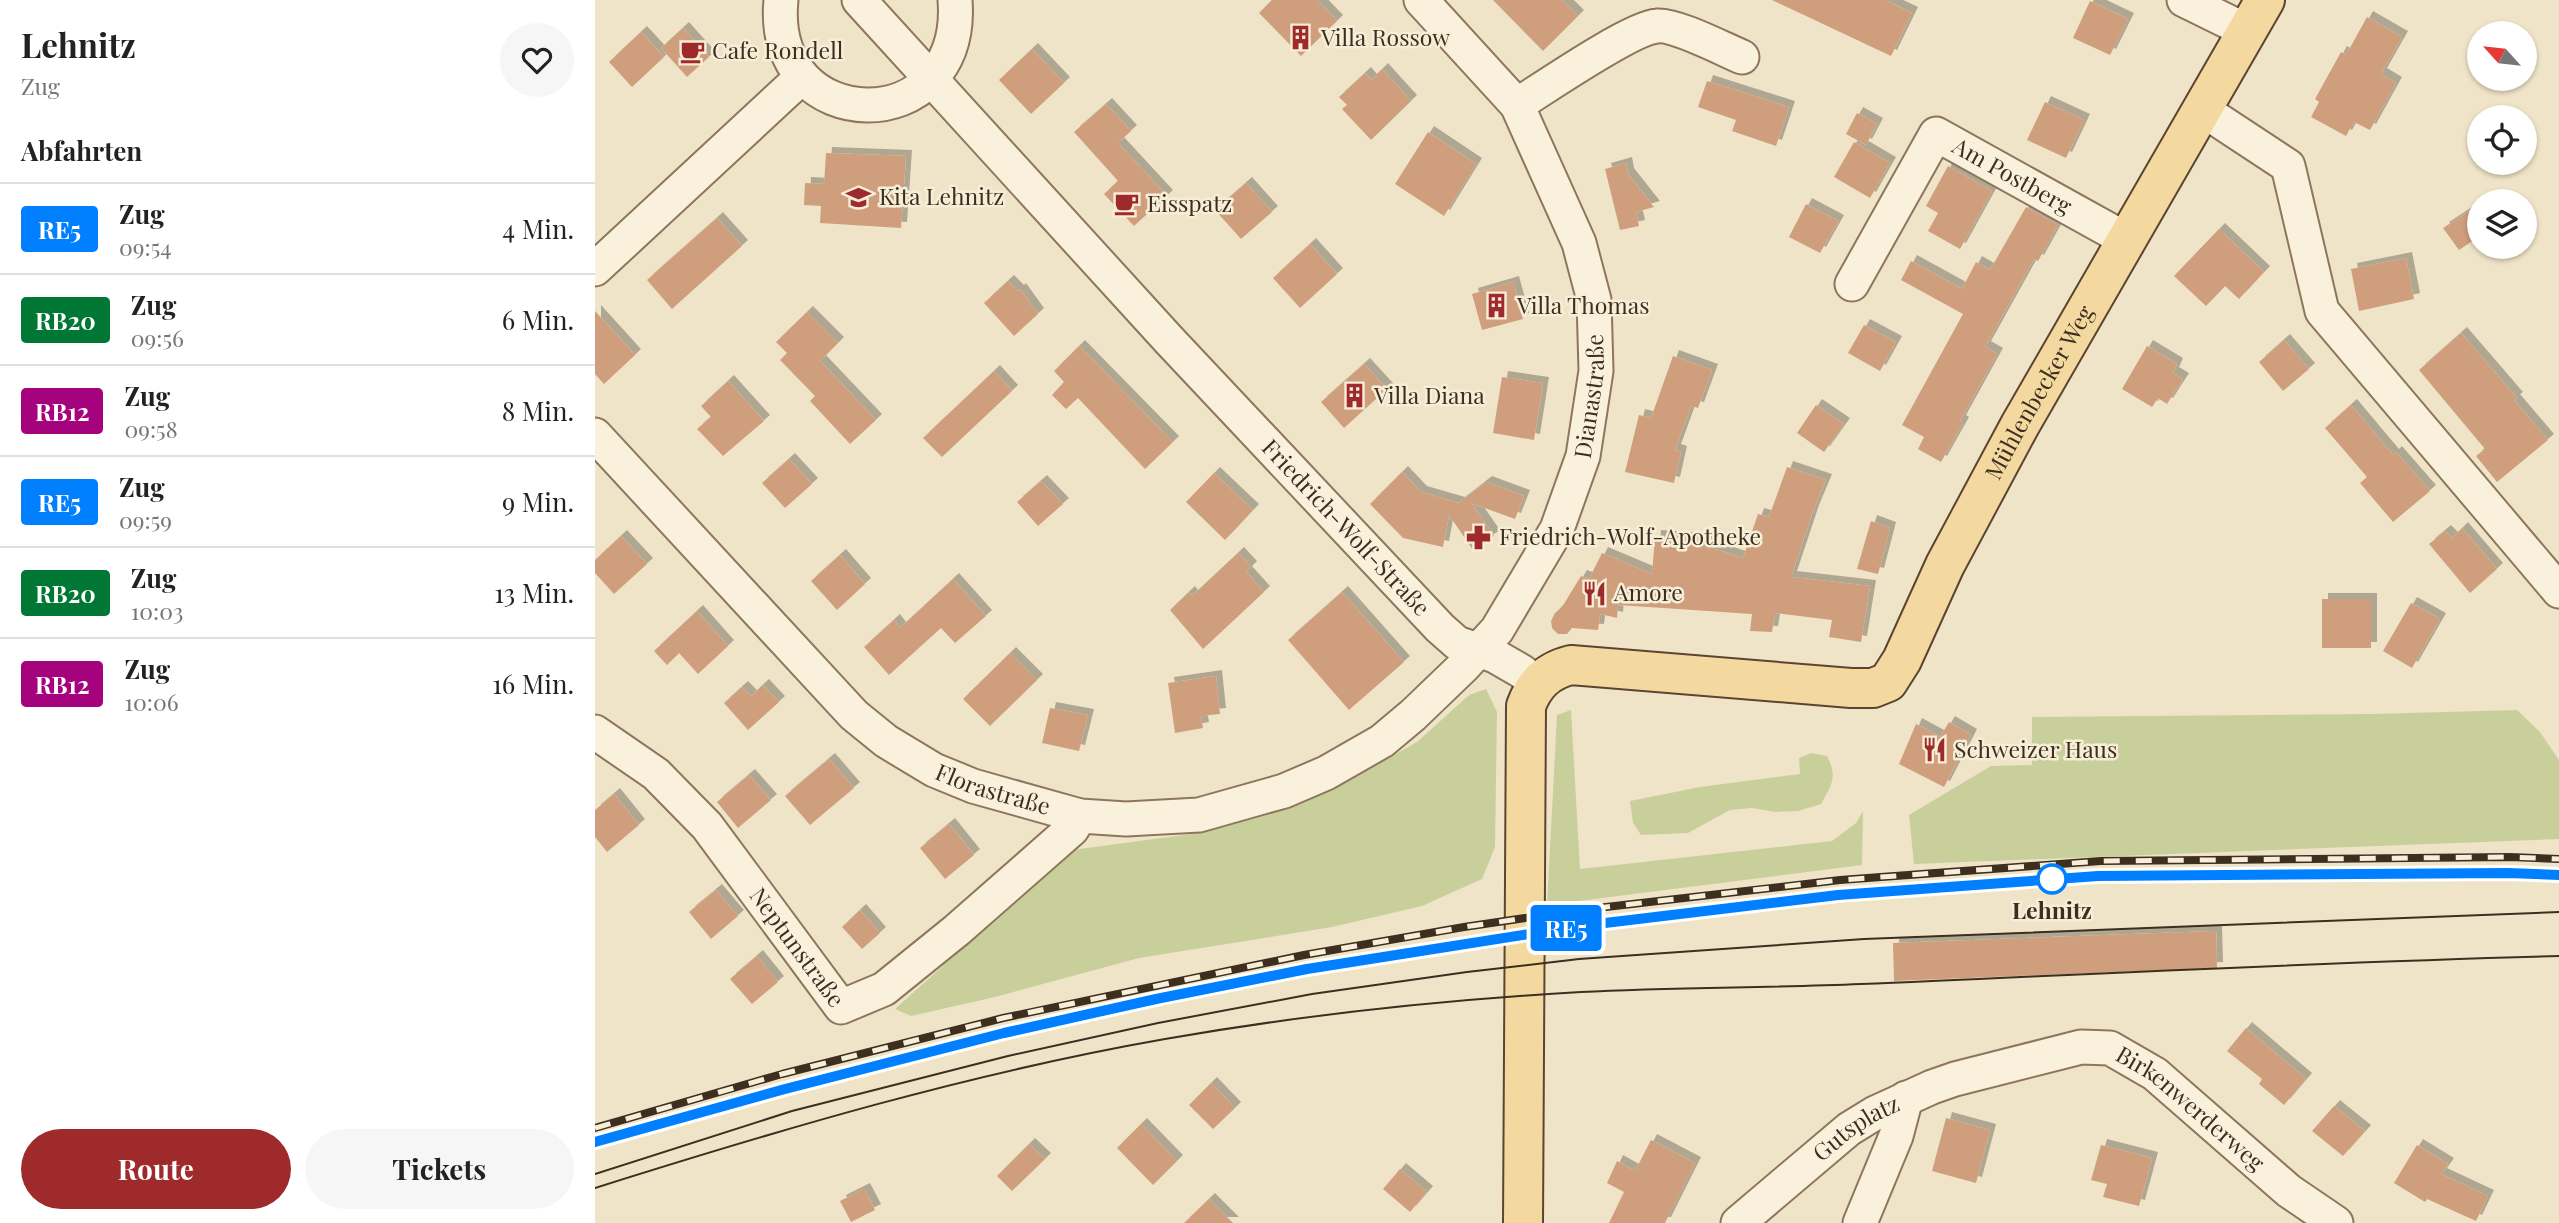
<!DOCTYPE html>
<html lang="de">
<head>
<meta charset="utf-8">
<style>
  :root { --surface:#fff; --page:#f6f6f6; --text:#222; --muted:#767676; --line:#e0e0e0; --accent:#9e2a2b }
  body { margin:0; font-family:"Playfair Display",serif; background:var(--page); color:var(--text); height:100vh; display:flex; flex-direction:column; font-size:26px; white-space:nowrap }
  * { box-sizing:border-box; margin:0 }
  p { font-size:23px; color:var(--muted) }
  .icon { flex:none; width:38px; height:38px; fill:none; stroke:currentColor; stroke-width:2; stroke-linecap:round; stroke-linejoin:round }
  .map { position:relative; flex:1; overflow:hidden }
  .side { display:flex; flex-direction:column; background:var(--surface); width:595px }
  .side>* { flex:none }
  .badge { padding:0 14px; border-radius:5px; font-size:24px; line-height:46px }
  .needle { width:46px; rotate:297deg }
  .controls { position:absolute; left:1872px; top:21px; display:grid; gap:14px }
  .controls a { display:grid; place-items:center; width:70px; height:70px; border-radius:50%; background:var(--surface); box-shadow:0 2px 5px #0004; font-size:35px }
  .map>.badge { position:absolute; translate:-50% -50%; box-shadow:0 0 0 4px #fff }
  h2 { padding:0 21px; font-size:26px; line-height:63px }
  .round { display:grid; place-items:center; flex:none; width:74px; height:74px; border-radius:37px; background:var(--page) }
  .head { display:flex; align-items:center; justify-content:space-between; height:119px; padding:0 21px }
  h1 { font-size:33px; font-weight:700; line-height:52px }
  .button { display:flex; gap:14px; margin-top:auto; padding:14px 21px }
  .button a { flex:1; height:80px; border-radius:42px; background:var(--accent); color:#fff; font-size:28px; font-weight:700; line-height:80px; text-align:center }
  .button a+a { background:var(--page); color:var(--text) }
  ul { padding:0; list-style:none }
  li { display:flex; align-items:center; gap:21px; height:91px; padding:0 21px; border-top:2px solid var(--line) }
  li div { flex:1 }
  li b { display:block; font-size:26px }
  li em { font-style:normal }
  li .badge { min-width:77px; font-weight:700; text-align:center }
  main { display:flex; flex:1; min-height:0 }
  .map>svg:first-child { display:block }
  .green { fill:#c9cf9b }
  .building { fill:#cf9f7d; filter:url(#shadow) }
  .lines { fill:none; stroke-linecap:round; stroke-linejoin:round }
  .minor-casing { stroke:#8d765c; stroke-width:37 }
  .major-casing { stroke:#5b4430; stroke-width:42 }
  .minor { stroke:#faf1dc; stroke-width:33 }
  .major { stroke:#f3d9a0; stroke-width:38 }
  .tram { stroke:#3d2e20; stroke-width:2 }
  .rail-casing { stroke:#3d2e20; stroke-width:8 }
  .rail { stroke:#f7eed8; stroke-width:5; stroke-dasharray:16; stroke-linecap:butt }
  .line-casing { stroke:#fff; stroke-width:16 }
  .line { stroke:#0080ff; stroke-width:10 }
  .stop-dot { fill:#fff; stroke:#0080ff; stroke-width:3.5 }
  .labels { text-anchor:middle; stroke-width:5; stroke-linejoin:round; paint-order:stroke }
  .poi-label { font-size:23px; fill:#3d2e20; stroke:#f7eed8; text-anchor:start }
  .street-label { font-size:23px; fill:#3d2e20; stroke:#f7eed8 }
  .stop-label { font-size:23px; font-weight:bold; fill:#3d2e20; stroke:#f7eed8 }
</style>
</head>
<body>
<main>
<section class="side">
<div class="head"><div><h1>Lehnitz</h1><p>Zug</p></div><a class="round"><svg class="icon" aria-label="heart" viewBox="0 0 24 24"><path d="M12 20l-8-8c-3-5 5-10 8-4 3-6 11-1 8 4z"/></svg></a></div>
<h2>Abfahrten</h2>
<ul>
<li><span class="badge" style="background:#0080ff;color:#fff">RE5</span><div><b>Zug</b><p>09:54</p></div><em>4 Min.</em></li>
<li><span class="badge" style="background:#007734;color:#fff">RB20</span><div><b>Zug</b><p>09:56</p></div><em>6 Min.</em></li>
<li><span class="badge" style="background:#a5027d;color:#fff">RB12</span><div><b>Zug</b><p>09:58</p></div><em>8 Min.</em></li>
<li><span class="badge" style="background:#0080ff;color:#fff">RE5</span><div><b>Zug</b><p>09:59</p></div><em>9 Min.</em></li>
<li><span class="badge" style="background:#007734;color:#fff">RB20</span><div><b>Zug</b><p>10:03</p></div><em>13 Min.</em></li>
<li><span class="badge" style="background:#a5027d;color:#fff">RB12</span><div><b>Zug</b><p>10:06</p></div><em>16 Min.</em></li>
</ul>
<div class="button"><a>Route</a><a>Tickets</a></div>
</section>
<div class="map">
<svg width="1964" height="1223" viewBox="0 0 1964 1223">
  <defs>
    <filter id="shadow"><feDropShadow dx="6" dy="-6" stdDeviation="0" flood-color="#0004"/></filter>
  </defs>
  <rect width="100%" height="100%" fill="#f0e4c8"/>
  <g class="green">
    <path d="M 891,689 L 902,712 L 900,847 L 887,879 L 827,906 L 737,927 L 544,958 L 400,997 L 316,1016 L 300,1009 L 477,850 L 596,834 L 662,818 L 735,791 L 822,742 L 874,695 Z"/>
    <path d="M 976,710 L 985,869 L 1237,841 L 1261,823 L 1268,811 L 1267,865 L 952,905 L 962,715 Z"/>
    <path d="M 1922,710 L 1945,732 L 1964,760 L 1964,839 L 1319,864 L 1314,815 L 1396,766 L 1437,765 L 1437,717 L 1777,714 Z"/>
    <path d="M 1216,753 L 1232,756 C 1243,777 1237,784 1226,804 L 1203,811 L 1180,812 L 1157,808 L 1135,810 L 1093,833 L 1046,835 L 1038,823 L 1035,801 L 1105,787 L 1205,774 L 1204,758 Z"/>
  </g>
  <g class="building">
    <path d="M 677,0 L 722,0 L 742,21 L 706,56 L 664,13 Z"/>
    <path d="M 898,0 L 967,0 L 983,16 L 948,51 Z"/>
    <path d="M 1177,0 L 1290,0 L 1317,13 L 1296,56 Z"/>
    <path d="M 1495,1 L 1533,19 L 1515,55 L 1478,38 Z"/>
    <path d="M 1772,17 L 1807,37 L 1786,74 L 1801,83 L 1775,130 L 1759,122 L 1751,136 L 1716,117 L 1724,102 L 1720,99 L 1746,52 L 1751,55 Z"/>
    <path d="M 88,28 L 114,57 L 92,77 L 66,48 Z"/>
    <path d="M 46,32 L 69,57 L 37,87 L 14,62 Z"/>
    <path d="M 437,49 L 469,83 L 436,114 L 404,80 Z"/>
    <path d="M 787,69 L 816,101 L 776,140 L 747,109 L 752,105 L 744,97 L 770,73 L 776,80 Z"/>
    <path d="M 1112,81 L 1194,107 L 1181,146 L 1137,131 L 1141,120 L 1103,107 Z"/>
    <path d="M 1450,102 L 1489,120 L 1471,158 L 1432,140 Z"/>
    <path d="M 511,104 L 536,131 L 523,143 L 572,196 L 539,226 L 509,194 L 523,181 L 479,132 Z"/>
    <path d="M 1262,113 L 1282,124 L 1271,145 L 1251,134 Z"/>
    <path d="M 833,132 L 881,164 L 849,216 L 800,184 Z"/>
    <path d="M 1259,142 L 1295,163 L 1275,198 L 1239,177 Z"/>
    <path d="M 231,153 L 311,156 L 306,228 L 225,223 L 226,206 L 209,205 L 210,183 L 229,184 Z"/>
    <path d="M 1031,163 L 1033,174 L 1059,207 L 1041,212 L 1044,226 L 1025,230 L 1010,169 Z"/>
    <path d="M 1353,166 L 1397,191 L 1365,249 L 1333,231 L 1343,213 L 1331,206 Z"/>
    <path d="M 651,183 L 677,212 L 646,239 L 620,210 Z"/>
    <path d="M 1211,204 L 1243,221 L 1225,253 L 1194,237 Z"/>
    <path d="M 1885,204 L 1885,236 L 1864,250 L 1848,228 Z"/>
    <path d="M 1431,207 L 1463,225 L 1443,261 L 1439,259 L 1390,347 L 1402,354 L 1365,421 L 1368,423 L 1346,462 L 1323,449 L 1329,437 L 1307,425 L 1368,314 L 1306,280 L 1316,261 L 1367,289 L 1381,262 L 1395,270 Z"/>
    <path d="M 122,218 L 147,246 L 77,309 L 52,280 Z"/>
    <path d="M 1624,229 L 1669,272 L 1644,299 L 1630,286 L 1611,306 L 1579,276 Z"/>
    <path d="M 715,244 L 742,274 L 705,308 L 678,278 Z"/>
    <path d="M 1811,258 L 1819,299 L 1764,311 L 1756,269 Z"/>
    <path d="M 413,281 L 423,291 L 425,289 L 443,314 L 419,336 L 389,303 Z"/>
    <path d="M 918,282 L 928,319 L 887,330 L 877,294 Z"/>
    <path d="M 0,311 L 40,355 L 9,384 L 0,374 Z"/>
    <path d="M 212,312 L 243,343 L 225,361 L 281,420 L 255,444 L 215,401 L 220,396 L 185,360 L 192,353 L 181,342 Z"/>
    <path d="M 1269,325 L 1301,342 L 1285,371 L 1253,353 Z"/>
    <path d="M 1866,333 L 1922,398 L 1919,400 L 1953,440 L 1902,482 L 1881,456 L 1890,449 L 1824,370 Z"/>
    <path d="M 1689,340 L 1714,369 L 1688,391 L 1664,362 Z"/>
    <path d="M 484,346 L 578,442 L 550,469 L 483,398 L 471,409 L 457,395 L 469,382 L 459,371 Z"/>
    <path d="M 1552,346 L 1582,364 L 1578,373 L 1588,379 L 1572,404 L 1563,398 L 1557,407 L 1527,389 Z"/>
    <path d="M 1078,356 L 1117,370 L 1103,408 L 1096,406 L 1080,450 L 1086,452 L 1079,483 L 1030,472 L 1044,415 L 1056,418 Z"/>
    <path d="M 769,364 L 792,389 L 749,428 L 726,402 Z"/>
    <path d="M 399,371 L 417,391 L 347,457 L 328,438 Z"/>
    <path d="M 907,377 L 948,383 L 939,440 L 898,433 Z"/>
    <path d="M 133,381 L 169,421 L 128,456 L 102,429 L 116,417 L 106,406 Z"/>
    <path d="M 1221,405 L 1249,424 L 1229,452 L 1202,433 Z"/>
    <path d="M 1756,405 L 1798,455 L 1801,452 L 1835,491 L 1798,522 L 1765,483 L 1772,477 L 1730,428 Z"/>
    <path d="M 194,459 L 217,484 L 190,508 L 167,483 Z"/>
    <path d="M 1192,467 L 1231,480 L 1218,511 L 1196,577 L 1275,586 L 1266,642 L 1234,637 L 1237,620 L 1180,613 L 1177,632 L 1155,631 L 1157,614 L 1023,605 L 1022,618 L 1005,614 L 1003,630 L 977,628 L 972,634 L 963,634 L 957,628 L 956,621 L 960,613 L 967,607 L 986,576 L 994,579 L 1007,553 L 1057,574 L 1060,536 L 1118,540 L 1117,548 L 1148,558 L 1163,514 L 1174,517 Z"/>
    <path d="M 807,472 L 826,492 L 864,503 L 891,482 L 929,496 L 920,519 L 876,503 L 899,536 L 878,550 L 854,515 L 848,547 L 808,538 L 775,504 Z"/>
    <path d="M 619,473 L 658,510 L 630,540 L 591,502 Z"/>
    <path d="M 446,481 L 468,504 L 443,526 L 422,502 Z"/>
    <path d="M 1276,521 L 1295,528 L 1283,574 L 1262,569 Z"/>
    <path d="M 1867,528 L 1902,569 L 1875,593 L 1834,544 L 1850,531 L 1857,538 Z"/>
    <path d="M 26,536 L 52,564 L 19,594 L 0,573 L 0,560 Z"/>
    <path d="M 643,553 L 656,567 L 651,572 L 669,592 L 608,649 L 575,610 L 594,592 L 597,596 Z"/>
    <path d="M 245,555 L 270,584 L 242,610 L 216,581 Z"/>
    <path d="M 358,579 L 391,616 L 360,643 L 346,628 L 294,675 L 269,647 L 299,620 L 305,628 Z"/>
    <path d="M 747,592 L 809,662 L 754,710 L 693,640 Z"/>
    <rect x="1727" y="599" width="49" height="49"/>
    <path d="M 1816,603 L 1845,619 L 1817,668 L 1788,651 Z"/>
    <path d="M 102,611 L 133,646 L 103,674 L 84,653 L 72,665 L 59,651 Z"/>
    <path d="M 415,653 L 442,680 L 395,726 L 368,699 Z"/>
    <path d="M 621,676 L 625,714 L 606,716 L 608,728 L 580,733 L 573,683 Z"/>
    <path d="M 168,685 L 184,702 L 153,730 L 129,703 L 147,687 L 156,696 Z"/>
    <path d="M 455,708 L 493,715 L 484,751 L 447,743 Z"/>
    <path d="M 1354,722 L 1376,735 L 1349,787 L 1304,764 L 1321,724 L 1345,737 Z"/>
    <path d="M 234,759 L 259,788 L 215,825 L 190,796 Z"/>
    <path d="M 154,775 L 176,800 L 143,828 L 122,802 Z"/>
    <path d="M 19,794 L 44,825 L 12,852 L 0,837 L 0,810 Z"/>
    <path d="M 354,824 L 379,855 L 350,879 L 325,848 Z"/>
    <path d="M 121,890 L 143,916 L 116,939 L 94,912 Z"/>
    <path d="M 265,910 L 285,933 L 267,949 L 247,927 Z"/>
    <path d="M 1621,931 L 1622,968 L 1299,981 L 1298,943 Z"/>
    <path d="M 162,956 L 183,982 L 157,1004 L 135,979 Z"/>
    <path d="M 1651,1028 L 1711,1079 L 1689,1105 L 1664,1084 L 1667,1079 L 1632,1051 Z"/>
    <path d="M 616,1083 L 640,1108 L 618,1129 L 594,1105 Z"/>
    <path d="M 1739,1106 L 1770,1131 L 1748,1156 L 1717,1131 Z"/>
    <path d="M 1351,1118 L 1395,1130 L 1381,1183 L 1337,1171 Z"/>
    <path d="M 546,1124 L 582,1161 L 558,1185 L 522,1148 Z"/>
    <path d="M 1056,1140 L 1100,1163 L 1070,1223 L 1014,1223 L 1029,1192 L 1012,1183 L 1022,1161 L 1040,1171 Z"/>
    <path d="M 434,1144 L 450,1159 L 417,1191 L 402,1176 Z"/>
    <path d="M 1506,1145 L 1557,1158 L 1544,1206 L 1508,1197 L 1512,1184 L 1496,1180 Z"/>
    <path d="M 1822,1145 L 1853,1164 L 1846,1174 L 1893,1196 L 1881,1221 L 1832,1199 L 1830,1202 L 1799,1183 Z"/>
    <path d="M 805,1169 L 832,1192 L 815,1212 L 788,1189 Z"/>
    <path d="M 269,1189 L 280,1210 L 256,1222 L 245,1201 Z"/>
    <path d="M 614,1199 L 638,1223 L 589,1223 Z"/>
  </g>
  <g class="lines">
    <defs>
      <g id="minor">
        <path d="M 186,0 C 172,138 371,142 360,0"/>
        <path id="s1" d="M 264,0 L 574,340 L 845,628 L 862,643 L 900,656 L 926,671 L 942,683"/>
        <path d="M 1589,0 L 1652,31"/>
        <path d="M 922,105 C 949,88 1036,28 1062,26 C 1080,24 1128,49 1147,57"/>
        <path d="M 1608,110 L 1693,166 L 1727,311 L 1964,591"/>
        <path d="M 0,269 L 207,77"/>
        <path id="s2" d="M 1257,284 L 1341,134 L 1532,240"/>
        <path id="s3" d="M 0,435 L 259,715 L 291,741 L 339,770 L 378,786 L 485,816 L 531,819 L 604,815 L 689,791 L 731,773 L 787,741 L 818,715 L 868,667 L 902,630 L 962,529 L 988,456 L 1001,371 L 999,300 L 984,243 L 922,105 L 826,0"/>
        <path id="s4" d="M 0,732 L 61,774 L 112,826 L 246,1007 L 289,989 L 362,930 L 477,829 L 485,816"/>
        <path id="s5" d="M 1143,1223 L 1254,1129 L 1280,1113 L 1337,1087 L 1360,1079 L 1486,1047 L 1515,1048 L 1560,1074 L 1694,1191 L 1741,1223"/>
        <path d="M 1265,1223 L 1301,1136 L 1311,1098"/>
      </g>
      <g id="major">
        <path id="s6" d="M 928,1223 L 931,706 C 939,684 952,671 976,665 L 1256,688 L 1278,688 L 1293,682 L 1307,660 L 1350,565 L 1425,425 L 1670,0"/>
      </g>
    </defs>
    <use href="#minor" class="minor-casing"/>
    <use href="#major" class="major-casing"/>
    <use href="#minor" class="minor"/>
    <use href="#major" class="major"/>
    <g class="tram">
      <path d="M 0,1174 L 197,1111 L 413,1056 L 563,1023 L 717,994 L 872,972 L 984,959 L 1269,939 L 1964,912"/>
      <path d="M 0,1188 C 187,1129 376,1073 570,1039 C 707,1015 847,1000 986,992 C 1079,987 1172,988 1266,984 C 1498,974 1731,962 1964,956"/>
    </g>
    <defs>
      <g id="rail">
        <path d="M 0,1128 L 187,1074 L 408,1018 L 709,955 L 869,927 L 985,910 L 1245,880 L 1506,861 L 1915,857 L 1964,859"/>
        <path d="M 0,1142 L 190,1089 L 409,1033 L 561,999 L 712,969 L 985,926 L 1243,895 L 1503,876 L 1913,873 L 1964,875"/>
      </g>
    </defs>
    <use href="#rail" class="rail-casing"/>
    <use href="#rail" class="rail"/>
  </g>
  <g class="lines">
    <defs>
      <path id="line" d="M 0,1142 L 190,1089 L 409,1033 L 561,999 L 712,969 L 985,926 L 1243,895 L 1503,876 L 1913,873 L 1964,875"/>
    </defs>
    <use href="#line" class="line-casing"/>
    <use href="#line" class="line"/>
  </g>
  <defs>
    <symbol id="building-bare" viewBox="-9 -9 18 18"><path d="M-4-6H4V6H1V3H-1V6H-4ZM-2.5-4.3h1.7v1.8h-1.7ZM.8-4.3h1.7v1.8H.8ZM-2.5-1h1.7V.8h-1.7ZM.8-1h1.7V.8H.8Z" fill="#9e2a2b" stroke="#f7eed8" stroke-width="2.5" paint-order="stroke"/></symbol>
    <symbol id="cafe-bare" viewBox="-9 -9 18 18"><path d="M-5.5-4.5H6V0H3Q3 3.5 0 3.5H-2.5Q-5.5 3.5-5.5 0ZM3-3.2v2h1.7v-2ZM-6 4.5H4V6H-6Z" fill="#9e2a2b" stroke="#f7eed8" stroke-width="2.5" paint-order="stroke"/></symbol>
    <symbol id="school-bare" viewBox="-9 -9 18 18"><path d="M0-5L7-2L0 1L-7-2ZM-4 1L0 2.5L4 1V4Q0 6-4 4Z" fill="#9e2a2b" stroke="#f7eed8" stroke-width="2.5" paint-order="stroke"/></symbol>
    <symbol id="pharmacy-bare" viewBox="-9 -9 18 18"><path d="M-2-6h4v4h4v4h-4v4h-4v-4h-4v-4h4Z" fill="#9e2a2b" stroke="#f7eed8" stroke-width="2.5" paint-order="stroke"/></symbol>
    <symbol id="restaurant-bare" viewBox="-9 -9 18 18"><path d="M-5-6h1v4h1v-4h1v4h1v-4h1v5L-1.5 .5V6h-2V.5L-5-1ZM5-6V6H3V1.5H1.5Q1.5-4 5-6Z" fill="#9e2a2b" stroke="#f7eed8" stroke-width="2.5" paint-order="stroke"/></symbol>
  </defs>
  <g fill-rule="evenodd">
    <use href="#building-bare" x="688" y="20" width="35" height="35"/>
    <use href="#cafe-bare" x="80" y="34" width="35" height="35"/>
    <use href="#school-bare" x="246" y="180" width="35" height="35"/>
    <use href="#cafe-bare" x="514" y="186" width="35" height="35"/>
    <use href="#building-bare" x="884" y="288" width="35" height="35"/>
    <use href="#building-bare" x="742" y="378" width="35" height="35"/>
    <use href="#pharmacy-bare" x="866" y="520" width="35" height="35"/>
    <use href="#restaurant-bare" x="982" y="576" width="35" height="35"/>
    <use href="#restaurant-bare" x="1322" y="732" width="35" height="35"/>
  </g>
  <circle class="stop-dot" cx="1457" cy="879" r="14"/>
  <g class="labels">
    <g class="poi-label">
      <text x="726" y="46">Villa Rossow</text>
      <text x="117" y="59">Cafe Rondell</text>
      <text x="284" y="205">Kita Lehnitz</text>
      <text x="552" y="212">Eisspatz</text>
      <text x="922" y="314">Villa Thomas</text>
      <text x="779" y="404">Villa Diana</text>
      <text x="904" y="545">Friedrich-Wolf-Apotheke</text>
      <text x="1019" y="601">Amore</text>
      <text x="1359" y="758">Schweizer Haus</text>
    </g>
    <g class="street-label">
      <text dy="8" stroke="none"><textPath href="#s2" startOffset="259">Am Postberg</textPath></text>
      <text dy="8" stroke="none"><textPath href="#s6" startOffset="1227">Mühlenbecker Weg</textPath></text>
      <text dy="8" stroke="none"><textPath href="#s3" startOffset="1365">Dianastraße</textPath></text>
      <text dy="8" stroke="none"><textPath href="#s1" startOffset="718">Friedrich-Wolf-Straße</textPath></text>
      <text dy="8" stroke="none"><textPath href="#s3" startOffset="541">Florastraße</textPath></text>
      <text dy="8" stroke="none"><textPath href="#s4" startOffset="298">Neptunstraße</textPath></text>
      <text dy="8" stroke="none"><textPath href="#s5" startOffset="523">Birkenwerderweg</textPath></text>
      <text dy="8" stroke="none"><textPath href="#s5" startOffset="152">Gutsplatz</textPath></text>
    </g>
    <g class="stop-label">
      <text x="1457" y="919">Lehnitz</text>
    </g>
  </g>
</svg>
<div class="controls">
<a><svg class="needle" viewBox="-14 -14 28 28"><path d="M0-13l5 13h-10z" fill="#e53935"/><path d="M0 13l5-13h-10z" fill="#767676"/></svg></a>
<a><svg class="icon" aria-label="locate" viewBox="0 0 24 24"><circle cx="12" cy="12" r="6"/><path d="M12 2v4M12 18v4M2 12h4M18 12h4"/></svg></a>
<a><svg class="icon" aria-label="layers" viewBox="0 0 24 24"><path d="M12 4l9 5-9 5-9-5zM3 14l9 5 9-5"/></svg></a>
</div>
<b class="badge" style="left:971px;top:928px;background:#0080ff;color:#fff">RE5</b>
</div>
</main>
</body>
</html>
